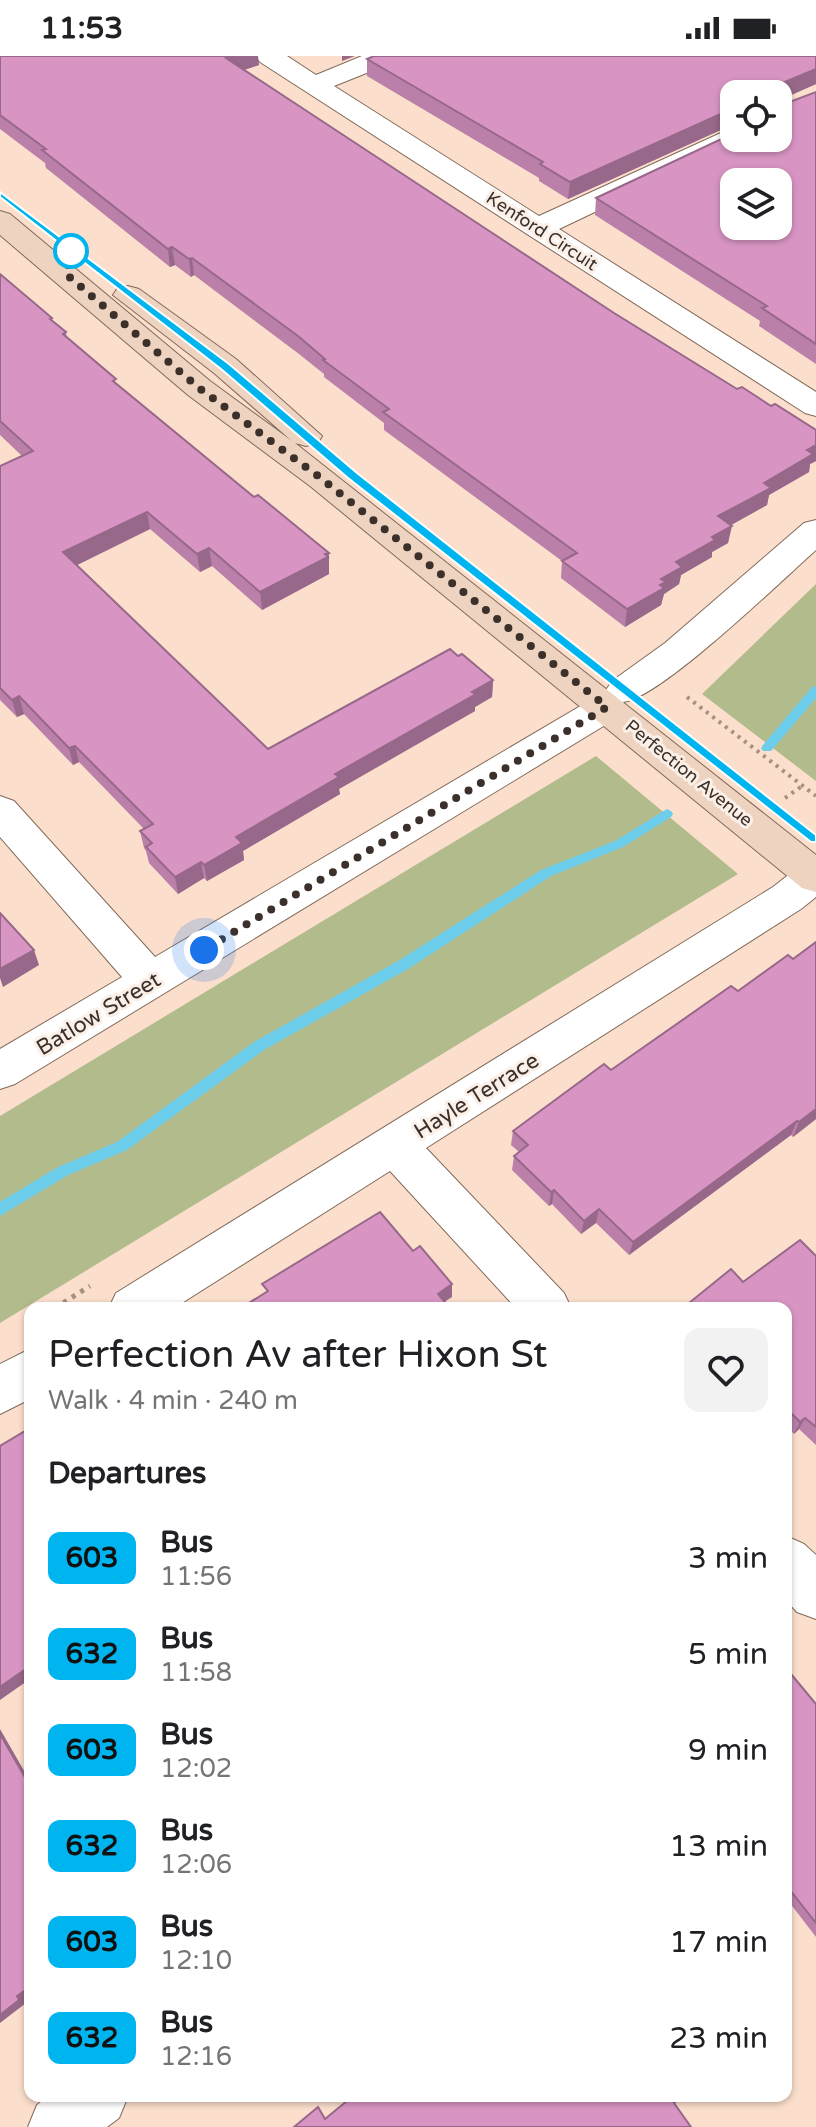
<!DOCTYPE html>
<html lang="en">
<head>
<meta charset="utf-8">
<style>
  :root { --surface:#fff; --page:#f2f2f2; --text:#202124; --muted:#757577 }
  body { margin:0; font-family:"Varela Round",sans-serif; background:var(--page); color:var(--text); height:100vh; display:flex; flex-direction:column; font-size:30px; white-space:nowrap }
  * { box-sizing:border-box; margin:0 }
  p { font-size:26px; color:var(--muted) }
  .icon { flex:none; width:44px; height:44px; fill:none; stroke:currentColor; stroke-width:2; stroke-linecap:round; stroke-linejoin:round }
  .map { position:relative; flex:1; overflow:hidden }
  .details { position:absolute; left:24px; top:1246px; width:768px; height:800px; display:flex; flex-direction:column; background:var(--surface); border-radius:16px; box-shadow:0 2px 6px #0004 }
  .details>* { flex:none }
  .badge { padding:0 16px; border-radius:12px; font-size:28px; line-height:52px }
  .fabs { position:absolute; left:720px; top:24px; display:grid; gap:16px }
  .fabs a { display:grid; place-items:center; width:72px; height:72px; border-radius:16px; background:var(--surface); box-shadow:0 2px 6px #0004; font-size:40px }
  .you { position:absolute; width:40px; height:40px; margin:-20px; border:6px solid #fff; border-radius:50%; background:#1a73e8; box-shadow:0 0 0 12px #1a73e833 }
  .map>.badge { position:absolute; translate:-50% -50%; box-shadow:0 0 0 4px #fff }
  h2 { padding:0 24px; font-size:30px; line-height:72px }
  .round { display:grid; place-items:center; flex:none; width:84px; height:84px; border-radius:16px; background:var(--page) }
  .summary { display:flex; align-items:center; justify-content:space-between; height:136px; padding:0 24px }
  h1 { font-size:38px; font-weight:600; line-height:60px }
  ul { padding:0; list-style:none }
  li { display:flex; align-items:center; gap:24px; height:96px; padding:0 24px }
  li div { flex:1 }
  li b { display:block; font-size:30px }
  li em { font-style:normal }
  li .badge { min-width:88px; font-weight:700; text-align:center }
  .status { display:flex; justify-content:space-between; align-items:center; height:56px; padding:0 40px; background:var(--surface); direction:ltr }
  .status svg { height:22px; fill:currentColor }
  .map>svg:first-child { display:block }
  .green { fill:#b2bb8c }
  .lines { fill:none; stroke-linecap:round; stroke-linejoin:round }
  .stream { fill:#6dceec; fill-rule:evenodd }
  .street-casing { stroke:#826a5a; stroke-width:2 }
  .secondary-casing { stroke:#826a5a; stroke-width:2 }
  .path-far1 { stroke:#a59183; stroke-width:4; stroke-dasharray:3 5; stroke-linecap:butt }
  .path { stroke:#a59183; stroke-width:5; stroke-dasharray:4 6; stroke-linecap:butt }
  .street { fill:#fff; fill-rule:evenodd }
  .secondary { fill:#eed3c1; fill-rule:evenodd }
  .wall { fill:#ba80a9; fill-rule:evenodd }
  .shaded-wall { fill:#976889 }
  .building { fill:#d895c4; stroke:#976889; stroke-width:2; fill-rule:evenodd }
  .line { fill:#00b5ef; stroke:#fff; stroke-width:2 }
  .walk { stroke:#3c312a; stroke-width:8; stroke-dasharray:0 14.4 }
  .stop-dot { fill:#fff; stroke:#00b5ef; stroke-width:4 }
  .labels { text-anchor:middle; stroke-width:6; stroke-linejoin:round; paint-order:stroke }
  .far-street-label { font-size:18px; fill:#3c312a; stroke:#fbf0e8 }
  .street-label { font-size:22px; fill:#3c312a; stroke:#fbf0e8 }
</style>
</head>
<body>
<div class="status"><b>11:53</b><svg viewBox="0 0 49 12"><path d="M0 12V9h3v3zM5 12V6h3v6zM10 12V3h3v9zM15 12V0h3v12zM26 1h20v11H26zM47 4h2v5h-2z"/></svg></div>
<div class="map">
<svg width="816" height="2071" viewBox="0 0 816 2071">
  <rect width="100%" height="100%" fill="#fbdfcc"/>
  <g class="green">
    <path d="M 816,528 L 816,725 L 702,638 Z"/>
    <path d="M 596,700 L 738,818 L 0,1267 L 0,1060 Z"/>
  </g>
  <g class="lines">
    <g class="stream">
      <path d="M 816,630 L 816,642 L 771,695 L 763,695 L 761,692 L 763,689 L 812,631 Z"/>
      <path d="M 667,753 L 671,755 L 673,758 L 671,761 L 623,791 L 551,820 L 408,913 L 264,994 L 127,1094 L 68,1119 L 0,1160 L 0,1146 L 58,1111 L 117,1086 L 254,986 L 398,905 L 541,814 L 615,785 Z"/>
    </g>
    <defs>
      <g id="street">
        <path d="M 256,0 L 287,0 L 316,19 L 362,0 L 398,0 L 394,6 L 334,30 L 539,160 L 734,71 L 734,82 L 746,82 L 744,85 L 559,173 L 816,336 L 816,360 L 805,357 L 260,6 Z"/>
        <path d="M 816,464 L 816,494 C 782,524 660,643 623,646 L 626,651 L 620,660 L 15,1028 L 0,1033 L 0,993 L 122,921 L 0,781 L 0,740 L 14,745 L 155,901 L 594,642 L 609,638 L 606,634 L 612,625 L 665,587 L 804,467 Z"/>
        <path d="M 816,804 L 816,841 L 801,853 L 426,1092 L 564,1237 L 571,1252 L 516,1252 L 390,1115 L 174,1252 L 109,1252 L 116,1237 L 773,831 L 802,808 Z"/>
        <path d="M 30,1293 L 30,1343 L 0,1358 L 0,1308 Z"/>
        <path d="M 786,1480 L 804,1488 L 816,1499 L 816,1563 L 797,1556 L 786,1544 Z"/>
        <path d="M 48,2040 L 128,2040 L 119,2062 L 107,2071 L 28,2071 L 37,2049 Z"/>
      </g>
      <path id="secondary" d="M 0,155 L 10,158 L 210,325 L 292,385 L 214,317 L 113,239 L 117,233 L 128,230 L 139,233 L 236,303 L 322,380 L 318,387 L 306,390 L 295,387 L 816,799 L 816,836 L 802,832 L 310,430 L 188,339 L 0,179 Z"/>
    </defs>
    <use href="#street" class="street-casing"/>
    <use href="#secondary" class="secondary-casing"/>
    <g class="path-far1">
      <path d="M 687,641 L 816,740"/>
      <path d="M 785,742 L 802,730"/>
    </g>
    <path class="path" d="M 55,1252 L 90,1230"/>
    <use href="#street" class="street"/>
    <use href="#secondary" class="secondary"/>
  </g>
  <g class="wall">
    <path d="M 0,0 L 259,9 L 244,14 L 614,257 L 737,333 L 816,374 L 816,405 L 810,408 L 809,416 L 769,439 L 767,449 L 731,469 L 728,487 L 712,496 L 712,501 L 681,519 L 679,528 L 664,538 L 661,549 L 625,571 L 561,522 L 562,505 L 384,374 L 384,367 L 324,321 L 324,318 L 299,298 L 194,219 L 191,221 L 175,209 L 170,211 L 46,112 L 45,107 L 0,73 Z"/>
    <path d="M 374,0 L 816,0 L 816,28 L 779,44 L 779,50 L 816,36 L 816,308 L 759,270 L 760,265 L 595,159 L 596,142 L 734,77 L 734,82 L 778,82 L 778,38 L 734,38 L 734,68 L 568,143 L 539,125 L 539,122 L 367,20 L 367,3 ZM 734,126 L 778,126 L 778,170 L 734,170 Z"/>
    <path d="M 0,218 L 52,262 L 53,266 L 66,276 L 67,282 L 116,328 L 254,441 L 329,497 L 329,518 L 262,554 L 212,510 L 200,516 L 150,473 L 77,509 L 268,693 L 458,600 L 493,624 L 492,641 L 475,651 L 475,655 L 339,733 L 340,738 L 243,795 L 244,804 L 207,825 L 204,822 L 178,838 L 149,807 L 146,795 L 144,792 L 140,775 L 144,773 L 79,706 L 73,709 L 24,658 L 17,661 L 0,644 L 0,410 L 22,400 L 0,379 Z"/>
    <path d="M 611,1014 L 816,1063 L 793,1081 L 791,1079 L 629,1199 L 596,1167 L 581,1178 L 552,1148 L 549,1150 L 512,1114 L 514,1100 L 519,1096 L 511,1089 L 513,1075 Z"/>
    <path d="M 816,1200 L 816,1389 L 799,1373 L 794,1378 L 786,1370 L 786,1252 L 687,1252 L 689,1247 Z"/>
    <path d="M 786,1612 L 816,1648 L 816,1881 L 786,1842 Z"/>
  </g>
  <g class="shaded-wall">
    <path d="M 232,0 L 258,0 L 259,9 L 228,19 L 226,2 Z"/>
    <path d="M 342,0 L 355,0 L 342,5 Z"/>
    <path d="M 816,13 L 816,28 L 778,45 L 780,28 Z"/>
    <path d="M 734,52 L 734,68 L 568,143 L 570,126 Z"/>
    <path d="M 172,191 L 175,209 L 170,211 L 168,193 Z"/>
    <path d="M 192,202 L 194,219 L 191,221 L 189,203 Z"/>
    <path d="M 816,389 L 816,405 L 810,408 L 809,416 L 769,439 L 767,449 L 715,478 L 718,460 Z"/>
    <path d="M 147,456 L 150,473 L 67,514 L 63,496 Z"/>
    <path d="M 732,470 L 728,487 L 712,496 L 712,501 L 681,519 L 679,528 L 664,538 L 661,549 L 625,571 L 627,553 L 661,523 L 676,506 L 712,481 Z"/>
    <path d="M 209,492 L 212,510 L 200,516 L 197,498 Z"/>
    <path d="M 329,497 L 329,518 L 262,554 L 260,536 Z"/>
    <path d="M 493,624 L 492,641 L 475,651 L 475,655 L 339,733 L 340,738 L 243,795 L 244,804 L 207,825 L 204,809 L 236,781 L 335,718 Z"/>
    <path d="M 19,640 L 24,658 L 17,661 L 12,644 Z"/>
    <path d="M 75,690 L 79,706 L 73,709 L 69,692 Z"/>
    <path d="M 201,806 L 204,822 L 178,838 L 175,821 Z"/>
    <path d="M 34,894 L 39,909 L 3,931 L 0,922 L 0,913 Z"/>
    <path d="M 816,1053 L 816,1063 L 793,1081 L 799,1066 Z"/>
    <path d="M 797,1065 L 791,1079 L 629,1199 L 633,1186 Z"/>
    <path d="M 554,1134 L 552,1148 L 549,1150 L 551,1136 Z"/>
    <path d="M 599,1153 L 596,1167 L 581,1178 L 584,1165 Z"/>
    <path d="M 452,1228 L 452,1241 L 438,1250 L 438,1238 Z"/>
    <path d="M 805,1362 L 799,1373 L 794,1378 L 800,1366 Z"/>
    <path d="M 30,1610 L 30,1623 L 0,1644 L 0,1631 Z"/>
    <path d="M 0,1673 L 30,1725 L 30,1730 L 0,1678 Z"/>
    <path d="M 30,1931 L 30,1939 L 24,1943 L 26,1947 L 0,1967 L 0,1959 L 17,1940 Z"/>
  </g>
  <g class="building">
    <path d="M 0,0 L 232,0 L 226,2 L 614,257 L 737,333 L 742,331 L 771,350 L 775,348 L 816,374 L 816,389 L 807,394 L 813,398 L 764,427 L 771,432 L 718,460 L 732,470 L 712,481 L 715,484 L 676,506 L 682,511 L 661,523 L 666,526 L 660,529 L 664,532 L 627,553 L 562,505 L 577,497 L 383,356 L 389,353 L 323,304 L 325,303 L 298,280 L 192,202 L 189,203 L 172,191 L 168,193 L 42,94 L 46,93 L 0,59 Z"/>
    <path d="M 374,0 L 816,0 L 816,13 L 780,28 L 779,50 L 816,36 L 816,288 L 762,252 L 767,250 L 596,142 L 734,77 L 734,82 L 778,82 L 778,38 L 734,38 L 734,52 L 570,126 L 540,108 L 543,106 L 367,3 ZM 734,126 L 778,126 L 778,170 L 734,170 Z"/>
    <path d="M 0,218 L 52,262 L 50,263 L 66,276 L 63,278 L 116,323 L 113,325 L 254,441 L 258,439 L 329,497 L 325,498 L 328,501 L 260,536 L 209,492 L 197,498 L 147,456 L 63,496 L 268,693 L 450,593 L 458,600 L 462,598 L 493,624 L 472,636 L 476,638 L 335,718 L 339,721 L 236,781 L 242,787 L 204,809 L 201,806 L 175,821 L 146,791 L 152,787 L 140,775 L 153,768 L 75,690 L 69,692 L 19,640 L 12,644 L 0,632 L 0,410 L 33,395 L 0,365 Z"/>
    <path d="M 0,857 L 34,894 L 0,913 Z"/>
    <path d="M 816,886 L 816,1053 L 799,1066 L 797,1065 L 633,1186 L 599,1153 L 584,1165 L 554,1134 L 551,1136 L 514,1100 L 528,1089 L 513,1075 L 604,1008 L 611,1014 L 731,930 L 738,935 L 788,899 L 793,903 Z"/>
    <path d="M 380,1156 L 413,1195 L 420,1190 L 452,1228 L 438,1238 L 450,1252 L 241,1252 L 268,1235 L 262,1228 Z"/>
    <path d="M 800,1184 L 816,1200 L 816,1371 L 805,1362 L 800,1366 L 786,1352 L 786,1252 L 694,1252 L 689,1247 L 731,1213 L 743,1226 Z"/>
    <path d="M 30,1372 L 30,1610 L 0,1631 L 0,1390 Z"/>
    <path d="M 786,1612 L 816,1648 L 816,1867 L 786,1829 Z"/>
    <path d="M 0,1678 L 30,1730 L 30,1931 L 17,1940 L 19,1944 L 0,1959 Z"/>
    <path d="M 353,2040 L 682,2040 L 674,2047 L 691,2071 L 294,2071 L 318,2051 L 325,2063 Z"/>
  </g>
  <path class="line" d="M 0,136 L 229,308 L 357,417 L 816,779 L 816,786 L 811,786 L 348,422 L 221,313 L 0,141 Z"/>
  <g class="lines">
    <path class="walk" d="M 71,195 L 66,218 L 199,332 L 322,423 L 607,651 L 204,894"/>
  </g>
  <circle class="stop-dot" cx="71" cy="195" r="16"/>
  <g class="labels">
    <g class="far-street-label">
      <text transform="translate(542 175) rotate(33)" y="6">Kenford Circuit</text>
      <text transform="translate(689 717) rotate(39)" y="6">Perfection Avenue</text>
    </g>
    <g class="street-label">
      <text transform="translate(98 957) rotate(-31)" y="8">Batlow Street</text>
      <text transform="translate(476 1039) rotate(-32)" y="8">Hayle Terrace</text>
    </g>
  </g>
</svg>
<div class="fabs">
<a><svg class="icon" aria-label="locate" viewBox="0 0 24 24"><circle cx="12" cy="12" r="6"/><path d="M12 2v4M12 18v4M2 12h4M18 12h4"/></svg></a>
<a><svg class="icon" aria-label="layers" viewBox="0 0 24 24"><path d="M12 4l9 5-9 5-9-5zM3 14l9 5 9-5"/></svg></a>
</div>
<div class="you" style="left:204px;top:894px"></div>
<section class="details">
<div class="summary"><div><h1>Perfection Av after Hixon St</h1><p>Walk · 4 min · 240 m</p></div><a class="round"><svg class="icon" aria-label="heart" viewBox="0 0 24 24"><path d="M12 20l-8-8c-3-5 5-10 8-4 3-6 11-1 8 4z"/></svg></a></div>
<h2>Departures</h2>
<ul>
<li><span class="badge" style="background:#00b5ef;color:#111">603</span><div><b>Bus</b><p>11:56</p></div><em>3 min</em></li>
<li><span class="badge" style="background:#00b5ef;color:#111">632</span><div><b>Bus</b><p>11:58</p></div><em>5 min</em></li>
<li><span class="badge" style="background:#00b5ef;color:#111">603</span><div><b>Bus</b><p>12:02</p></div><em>9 min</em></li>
<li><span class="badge" style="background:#00b5ef;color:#111">632</span><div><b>Bus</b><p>12:06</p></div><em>13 min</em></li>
<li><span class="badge" style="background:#00b5ef;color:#111">603</span><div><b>Bus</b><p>12:10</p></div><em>17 min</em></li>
<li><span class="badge" style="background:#00b5ef;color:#111">632</span><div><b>Bus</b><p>12:16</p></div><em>23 min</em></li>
</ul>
</section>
</div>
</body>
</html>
